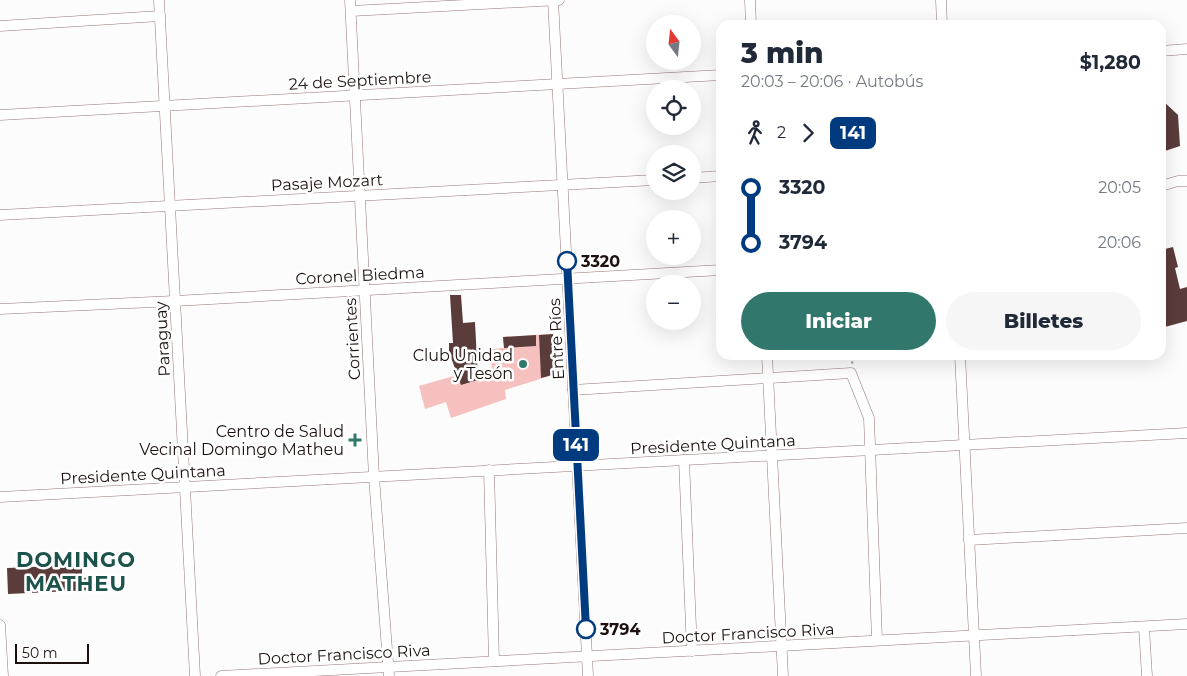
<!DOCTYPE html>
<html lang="es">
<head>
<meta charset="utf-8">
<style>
  :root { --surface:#fff; --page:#f6f6f7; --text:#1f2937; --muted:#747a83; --accent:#31776c }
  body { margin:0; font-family:Montserrat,sans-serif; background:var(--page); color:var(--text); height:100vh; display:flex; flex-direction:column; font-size:19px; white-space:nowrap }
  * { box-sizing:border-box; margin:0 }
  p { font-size:16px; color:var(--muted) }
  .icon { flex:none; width:28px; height:28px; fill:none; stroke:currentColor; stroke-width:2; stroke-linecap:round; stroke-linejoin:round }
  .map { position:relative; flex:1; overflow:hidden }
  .drawer { position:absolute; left:716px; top:20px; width:450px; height:340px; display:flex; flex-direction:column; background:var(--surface); border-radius:15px; box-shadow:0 5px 20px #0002 }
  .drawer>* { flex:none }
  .badge { padding:0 10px; border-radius:8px; font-size:18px; line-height:32px }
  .needle { width:32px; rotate:345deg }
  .controls { position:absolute; left:646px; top:15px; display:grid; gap:10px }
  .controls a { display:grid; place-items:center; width:55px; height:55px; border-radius:50%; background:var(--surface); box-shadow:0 5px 20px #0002; font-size:25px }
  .scale { position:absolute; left:15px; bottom:12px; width:74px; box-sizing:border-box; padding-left:5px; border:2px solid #1d1110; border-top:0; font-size:14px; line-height:18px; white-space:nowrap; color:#1d1110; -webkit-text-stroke:4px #fff; paint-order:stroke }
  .map>.badge { position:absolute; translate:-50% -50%; box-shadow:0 0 0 2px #fff }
  .legs { display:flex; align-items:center; gap:8px; height:55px; padding:0 25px; font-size:16px }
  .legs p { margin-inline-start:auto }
  .summary { display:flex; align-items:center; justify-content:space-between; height:85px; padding:0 25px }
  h1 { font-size:28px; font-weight:800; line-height:38px }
  .primary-button { display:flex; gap:10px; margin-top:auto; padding:10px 25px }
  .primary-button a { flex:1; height:58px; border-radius:30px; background:var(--accent); color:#fff; font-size:20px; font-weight:800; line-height:58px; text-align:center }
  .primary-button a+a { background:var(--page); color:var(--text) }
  ul { padding:0 25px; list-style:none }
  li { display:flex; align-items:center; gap:18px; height:55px; font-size:19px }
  li i { display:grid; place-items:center; width:8px; height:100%; margin:0 6px; background:currentColor }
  li i::after { content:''; width:12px; height:12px; margin:-6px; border:4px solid; border-radius:50%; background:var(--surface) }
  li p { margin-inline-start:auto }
  li:first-child i { background:linear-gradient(#0000 50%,currentColor 0) }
  li:last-child i { background:linear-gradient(currentColor 50%,#0000 0) }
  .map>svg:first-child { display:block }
  .green { fill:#f5c0bd }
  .building { fill:#5a3c3b }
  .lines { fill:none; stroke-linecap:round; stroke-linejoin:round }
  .street-casing { stroke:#977675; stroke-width:11 }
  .path { stroke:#aaa6a6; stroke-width:2; stroke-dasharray:2.5 4; stroke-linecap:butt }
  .street { stroke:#fff; stroke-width:10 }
  .line-1-casing { stroke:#fff; stroke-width:11 }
  .line-1 { stroke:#003b80; stroke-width:8 }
  .stop-1-dot { fill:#fff; stroke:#003b80; stroke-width:2.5 }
  .poi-dot { fill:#31776c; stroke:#fff; stroke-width:2 }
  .labels { text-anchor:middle; stroke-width:5; stroke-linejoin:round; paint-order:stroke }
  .street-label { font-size:16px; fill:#1d1110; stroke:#fff }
  .stop-label { font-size:16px; font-weight:bold; fill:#1d1110; stroke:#fff; text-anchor:start }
  .poi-label { font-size:16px; fill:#1d1110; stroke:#fff; text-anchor:end }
  .district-label { font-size:21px; font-weight:bold; letter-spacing:1px; fill:#1c544c; stroke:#fff }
</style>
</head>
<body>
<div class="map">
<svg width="1187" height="676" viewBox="0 0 1187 676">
  <rect width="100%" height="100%" fill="#fcfcfc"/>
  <path class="green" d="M 553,334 L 556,374 L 505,390 L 506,399 L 451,418 L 446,402 L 425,409 L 419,386 L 457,375 L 461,385 L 492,376 L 491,349 L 504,348 L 503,337 Z"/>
  <g class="building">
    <path d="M 1161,99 L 1178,115 L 1180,146 L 1162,152 L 1161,151 Z"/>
    <path d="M 1173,247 L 1178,267 L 1175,268 L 1180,289 L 1187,287 L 1187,321 L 1161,328 L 1161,250 Z"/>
    <path d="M 450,295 L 461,295 L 463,323 L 475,322 L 478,380 L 461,385 L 449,352 L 449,343 L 453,343 Z"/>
    <path d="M 553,334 L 556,374 L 541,378 L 539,335 Z"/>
    <path d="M 536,335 L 536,346 L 504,348 L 503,337 Z"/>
    <path d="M 82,565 L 82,578 L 92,577 L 92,590 L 8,594 L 7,568 Z"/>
  </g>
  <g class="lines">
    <defs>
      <g id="street">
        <path d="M 159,0 L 195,676"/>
        <path d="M 350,0 L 374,477 L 389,676"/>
        <path d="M 553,0 L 588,676"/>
        <path d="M 750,0 L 751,25"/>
        <path d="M 941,0 L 942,25"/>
        <path d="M 351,11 L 559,0"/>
        <path d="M 0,26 L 160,16"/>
        <path d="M 1161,51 L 1187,49"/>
        <path d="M 0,115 L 721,75"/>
        <path d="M 692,178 L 721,176"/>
        <path d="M 1161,186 L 1178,181 L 1187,181"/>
        <path d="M 0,215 L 655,180"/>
        <path d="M 0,309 L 175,301 L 721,270"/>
        <path d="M 767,355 L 783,676"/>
        <path d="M 960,355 L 976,676"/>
        <path d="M 573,390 L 851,373 L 869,418 L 877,640"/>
        <path d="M 684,460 L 692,651"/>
        <path d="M 489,470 L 494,661"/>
        <path d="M 0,497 L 1187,433"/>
        <path d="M 969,540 L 1187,528"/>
        <path d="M 0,625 L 3,676"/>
        <path d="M 1144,627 L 1147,676"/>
        <path d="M 221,676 L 1187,624"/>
      </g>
    </defs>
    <use href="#street" class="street-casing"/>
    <path class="path" d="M 850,355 L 853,365"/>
    <use href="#street" class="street"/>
  </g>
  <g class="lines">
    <defs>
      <path id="line-1" d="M 567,261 L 586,629"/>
    </defs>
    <use href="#line-1" class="line-1-casing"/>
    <use href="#line-1" class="line-1"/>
  </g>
  <g class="stop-1-dot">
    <circle cx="567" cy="261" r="9"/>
    <circle cx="586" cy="629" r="9"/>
  </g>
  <g class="poi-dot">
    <circle cx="523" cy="364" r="5"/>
    <path d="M352.5 432.5h5v5h5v5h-5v5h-5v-5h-5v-5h5z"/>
  </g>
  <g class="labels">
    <g class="street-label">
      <text transform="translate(360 80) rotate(-3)" y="6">24 de Septiembre</text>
      <text transform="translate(327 182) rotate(-3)" y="6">Pasaje Mozart</text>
      <text transform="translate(360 275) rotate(-3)" y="6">Coronel Biedma</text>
      <text transform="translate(162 339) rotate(-93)" y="6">Paraguay</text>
      <text transform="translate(352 339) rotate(-93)" y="6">Corrientes</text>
      <text transform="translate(556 339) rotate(-93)" y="6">Entre Ríos</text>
      <text transform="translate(713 444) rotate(-3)" y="6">Presidente Quintana</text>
      <text transform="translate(143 474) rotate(-3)" y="6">Presidente Quintana</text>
      <text transform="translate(748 633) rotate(-3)" y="6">Doctor Francisco Riva</text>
      <text transform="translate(344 654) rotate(-3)" y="6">Doctor Francisco Riva</text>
    </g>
    <g class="stop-label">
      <text x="581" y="267">3320</text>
      <text x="600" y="635">3794</text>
    </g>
    <g class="poi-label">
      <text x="513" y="361">Club Unidad<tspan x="513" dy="18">y Tesón</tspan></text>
      <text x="344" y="437">Centro de Salud<tspan x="344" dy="18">Vecinal Domingo Matheu</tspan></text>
    </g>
    <g class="district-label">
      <text x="76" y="567">DOMINGO<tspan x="76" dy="24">MATHEU</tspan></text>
    </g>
  </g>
</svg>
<div class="controls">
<a><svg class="needle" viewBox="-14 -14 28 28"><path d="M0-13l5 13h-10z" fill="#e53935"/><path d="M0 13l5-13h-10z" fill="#747a83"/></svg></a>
<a><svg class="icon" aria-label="locate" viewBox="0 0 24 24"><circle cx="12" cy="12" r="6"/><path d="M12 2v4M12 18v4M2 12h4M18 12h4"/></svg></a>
<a><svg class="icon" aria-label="layers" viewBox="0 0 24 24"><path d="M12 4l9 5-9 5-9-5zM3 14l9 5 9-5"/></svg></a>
<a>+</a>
<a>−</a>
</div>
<div class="scale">50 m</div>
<b class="badge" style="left:576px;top:445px;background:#003b80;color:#fff">141</b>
<section class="drawer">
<div class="summary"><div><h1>3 min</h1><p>20:03 – 20:06 · Autobús</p></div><b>$1,280</b></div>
<div class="legs"><svg class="icon" aria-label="walk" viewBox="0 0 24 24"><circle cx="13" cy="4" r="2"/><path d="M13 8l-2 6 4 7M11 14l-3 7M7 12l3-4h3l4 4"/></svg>2<svg class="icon" aria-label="forward" viewBox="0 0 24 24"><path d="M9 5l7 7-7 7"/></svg><b class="badge" style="background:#003b80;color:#fff">141</b></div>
<ul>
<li><i style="color:#003b80"></i><b>3320</b><p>20:05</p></li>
<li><i style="color:#003b80"></i><b>3794</b><p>20:06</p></li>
</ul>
<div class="primary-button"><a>Iniciar</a><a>Billetes</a></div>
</section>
</div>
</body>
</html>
